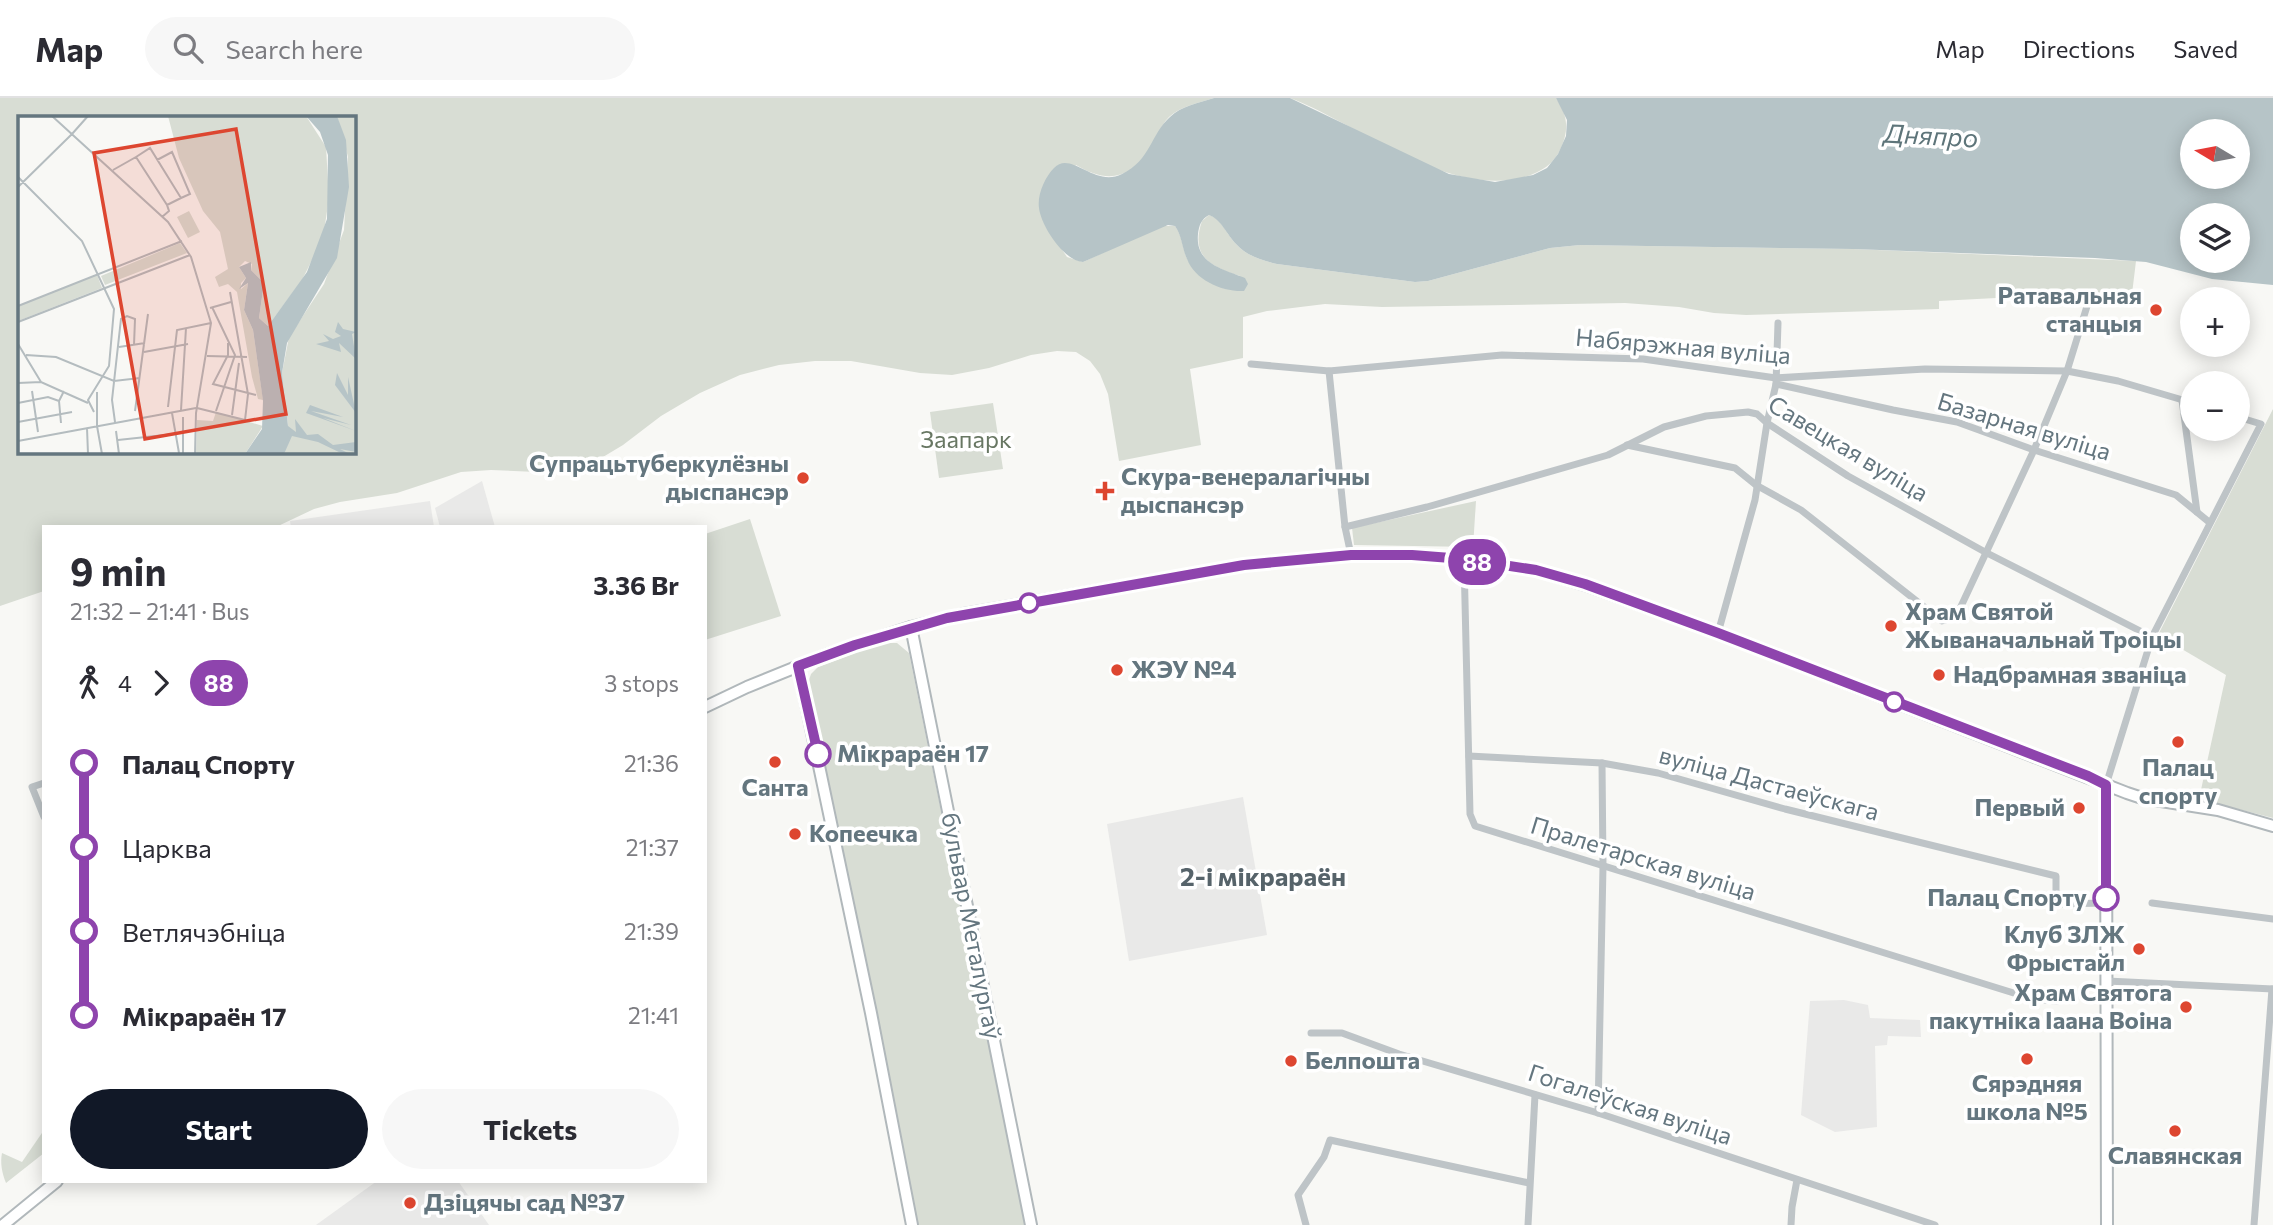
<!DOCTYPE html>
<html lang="en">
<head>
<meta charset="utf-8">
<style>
  :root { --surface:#fff; --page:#f7f7f7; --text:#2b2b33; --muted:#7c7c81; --line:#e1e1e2; --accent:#111827 }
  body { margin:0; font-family:Commissioner,sans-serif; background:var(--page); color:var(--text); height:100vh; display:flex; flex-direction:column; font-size:26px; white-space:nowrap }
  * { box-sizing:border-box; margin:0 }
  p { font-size:23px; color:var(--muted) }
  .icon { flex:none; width:38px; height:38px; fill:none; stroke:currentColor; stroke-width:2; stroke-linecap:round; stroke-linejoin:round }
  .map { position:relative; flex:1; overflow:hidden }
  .sheet { position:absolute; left:42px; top:427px; width:665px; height:658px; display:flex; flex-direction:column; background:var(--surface); border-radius:0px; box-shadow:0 4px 18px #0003 }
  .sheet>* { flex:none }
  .badge { padding:0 14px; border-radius:23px; font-size:24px; line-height:46px }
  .needle { width:46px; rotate:280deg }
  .buttons { position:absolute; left:2180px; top:21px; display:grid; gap:14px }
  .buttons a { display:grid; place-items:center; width:70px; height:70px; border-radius:50%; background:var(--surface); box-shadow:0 4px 18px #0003; font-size:35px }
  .map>.badge { position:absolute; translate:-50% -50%; box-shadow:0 0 0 4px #fff }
  .legs { display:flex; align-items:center; gap:10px; height:77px; padding:0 28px; font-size:23px }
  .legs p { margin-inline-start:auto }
  .head { display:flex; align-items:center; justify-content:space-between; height:119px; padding:0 28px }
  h1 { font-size:38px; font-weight:700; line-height:52px }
  .action { display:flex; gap:14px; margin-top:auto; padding:14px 28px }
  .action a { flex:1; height:80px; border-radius:42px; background:var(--accent); color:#fff; font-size:28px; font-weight:700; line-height:80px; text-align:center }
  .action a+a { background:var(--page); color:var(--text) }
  ul { padding:0 28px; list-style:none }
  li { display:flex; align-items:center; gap:24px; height:84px; font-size:26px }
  li i { display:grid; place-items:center; width:10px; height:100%; margin:0 9px; background:currentColor }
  li i::after { content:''; width:18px; height:18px; margin:-9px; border:5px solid; border-radius:50%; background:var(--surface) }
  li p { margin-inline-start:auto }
  li:first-child i { background:linear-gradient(#0000 50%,currentColor 0) }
  li:last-child i { background:linear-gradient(currentColor 50%,#0000 0) }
  header { display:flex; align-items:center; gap:42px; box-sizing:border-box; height:98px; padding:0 35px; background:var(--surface); border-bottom:2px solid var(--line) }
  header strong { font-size:33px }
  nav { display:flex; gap:38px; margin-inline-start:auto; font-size:24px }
  .search { width:490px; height:63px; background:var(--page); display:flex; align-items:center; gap:18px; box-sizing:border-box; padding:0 24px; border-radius:38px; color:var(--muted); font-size:26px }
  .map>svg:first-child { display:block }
  .built { fill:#e9e9e8 }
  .green { fill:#d8ddd4; fill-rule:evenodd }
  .water { fill:#b6c4c7; fill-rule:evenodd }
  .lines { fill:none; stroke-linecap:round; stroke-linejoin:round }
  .secondary-casing { stroke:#b1b8bb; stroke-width:14 }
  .minor { stroke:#bec4c7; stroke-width:7 }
  .secondary { stroke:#fff; stroke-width:10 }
  .line-1-casing { stroke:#fff; stroke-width:16 }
  .line-1 { stroke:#8e44ad; stroke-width:10 }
  .poi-dot { fill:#dd4630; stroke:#fff; stroke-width:2.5 }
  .stop-1-dot { fill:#fff; stroke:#8e44ad; stroke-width:3.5 }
  .labels { text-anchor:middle; stroke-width:7; stroke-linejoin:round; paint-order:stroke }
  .poi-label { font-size:24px; font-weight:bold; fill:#64767f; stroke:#fff; text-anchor:start }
  .street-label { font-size:24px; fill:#64767f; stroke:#fff }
  .park-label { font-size:24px; fill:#687763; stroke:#fff }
  .stop-label { font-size:24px; font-weight:bold; fill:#64767f; stroke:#fff; text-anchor:start }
  .water-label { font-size:26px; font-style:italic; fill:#5e757a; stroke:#fff }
  .neighbourhood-label { font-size:26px; font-weight:bold; fill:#56636a; stroke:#fff }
  .inset-road { fill:none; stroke:#b4bcbf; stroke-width:2 }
  .view { fill:#dd4630; fill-opacity:0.15; stroke:#dd4630; stroke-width:3.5 }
  .inset-edge { fill:none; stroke:#64767f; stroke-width:3.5 }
</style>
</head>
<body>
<header>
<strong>Map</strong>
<div class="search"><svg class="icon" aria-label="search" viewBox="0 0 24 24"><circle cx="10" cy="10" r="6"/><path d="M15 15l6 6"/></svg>Search here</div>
<nav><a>Map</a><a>Directions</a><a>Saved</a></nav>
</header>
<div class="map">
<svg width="2273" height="1127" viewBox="0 0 2273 1127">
  <rect width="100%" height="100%" fill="#f8f8f5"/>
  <g class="built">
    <path d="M 482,383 L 495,429 L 440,429 L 435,410 Z"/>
    <path d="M 430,403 L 434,429 L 291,429 L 290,423 Z"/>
    <path d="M 1243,699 L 1267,837 L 1129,863 L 1107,726 Z"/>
    <path d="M 1844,902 L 1868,907 L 1870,920 L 1920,922 L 1921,939 L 1888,938 L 1887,947 L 1875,948 L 1877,1029 L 1835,1034 L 1801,1017 L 1810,903 Z"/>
    <path d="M 377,1083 L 458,1083 L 489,1127 L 316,1127 Z"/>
  </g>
  <g class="green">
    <path d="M 0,0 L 1214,0 C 1199,5 1181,8 1169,19 C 1160,28 1157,41 1150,52 C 1129,82 1106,85 1076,67 L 1043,123 L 1067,159 L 1083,164 L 1161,128 L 1175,128 C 1181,136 1182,145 1185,155 C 1191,175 1208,184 1226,191 L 1240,178 C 1210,169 1190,158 1202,123 L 1209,117 C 1221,120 1227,137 1236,146 C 1247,158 1261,162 1277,166 L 1415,184 L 1428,183 L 1550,150 L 1580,147 L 1853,151 L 2136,163 L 2132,196 L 2118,200 L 2036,198 L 1939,203 L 1939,211 L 1746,217 L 1714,215 L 1679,209 L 1625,205 L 1382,209 L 1325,206 L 1267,213 L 1243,219 L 1243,260 L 1190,271 L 1201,347 L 1119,363 L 1108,296 L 1100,276 L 1090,263 L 1076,254 L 1057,253 L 1031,257 L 989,270 L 952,277 L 920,275 L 851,263 L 815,263 L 779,267 L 740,277 L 700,295 L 661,318 L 623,347 L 593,365 L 559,375 L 491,372 L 461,374 L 397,395 L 340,404 L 314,411 L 276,429 L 44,429 L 44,493 L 0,508 ZM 19,19 L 354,19 L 354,354 L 19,354 Z"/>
    <path d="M 1290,0 L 1556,0 C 1568,17 1569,32 1561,50 C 1554,66 1541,74 1525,79 C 1447,100 1361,27 1290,0 Z"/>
    <path d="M 993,305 L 1003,371 L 939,380 L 930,314 Z"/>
    <path d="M 2273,311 L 2273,720 L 2199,701 L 2226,577 L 2158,537 Z"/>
    <path d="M 1476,403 L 1473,449 L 1354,447 L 1352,430 Z"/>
    <path d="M 750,421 L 781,518 L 705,542 L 705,436 Z"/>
    <path d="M 882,545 L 897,545 L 909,555 L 1025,1127 L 918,1127 L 808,585 L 811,576 L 818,569 Z"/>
    <path d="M 44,1032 L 44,1055 L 6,1085 C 2,1075 0,1065 2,1055 L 22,1064 Z"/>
  </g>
  <path class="water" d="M 1214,0 L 1290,0 L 1449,76 L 1495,84 L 1533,77 L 1547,70 L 1558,56 L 1566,38 L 1567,22 L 1556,0 L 2273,0 L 2273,187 L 2212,181 L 2146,164 L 2095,160 L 1853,151 L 1580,147 L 1550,150 L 1428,183 L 1415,184 L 1277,166 C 1261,162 1247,158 1236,146 C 1227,137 1221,121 1209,117 C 1201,121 1199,128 1198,136 C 1195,166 1223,171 1245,180 L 1248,186 L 1244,193 C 1222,194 1195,182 1187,161 C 1182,150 1182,138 1175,128 L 1168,127 L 1083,164 C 1064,163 1041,128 1039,110 C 1037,97 1045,79 1054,70 C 1071,52 1094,90 1122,76 C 1151,62 1150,37 1170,19 C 1181,8 1199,5 1214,0 ZM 2193,33 L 2238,33 L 2238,79 L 2193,79 ZM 2193,117 L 2238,117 L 2238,163 L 2193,163 Z"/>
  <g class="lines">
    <defs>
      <g id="secondary">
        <path d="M 911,529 L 1031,1127"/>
        <path d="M 798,568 L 871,915 L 912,1127"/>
        <path d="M 705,609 L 747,589 L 826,557 L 911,529 L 964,516 L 1244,467 L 1351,457 L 1412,457 L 1464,461 L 1536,472 L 1585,487 L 1718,535 L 2127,695 L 2142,700 L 2218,712 L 2273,728"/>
        <path d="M 2106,687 L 2107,1127"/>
        <path d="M 3,1127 L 57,1083"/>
      </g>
    </defs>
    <use href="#secondary" class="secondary-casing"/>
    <g class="minor">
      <path d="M 1251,266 L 1329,273 L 1502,257 L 1643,261 L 1776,280 L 1925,271 L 2067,273 L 2118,283 L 2193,305"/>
      <path d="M 1329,273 L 1345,429 L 1351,457"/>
      <path d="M 1776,286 L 1893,312 L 1957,324 L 2034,352 L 2176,397 L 2209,424"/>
      <path d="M 2182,302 L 2197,414"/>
      <path d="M 1627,347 L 1735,370 L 1756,387 L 1801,412 L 1942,523 L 1956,519 L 2034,352 L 2067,273 L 2088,205"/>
      <path d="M 1345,429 L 1427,409 L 1608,357 L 1664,329 L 1706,318 L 1748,314 L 1757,316 L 1767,325 L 1848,378 L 1985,454 L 2152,539"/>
      <path d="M 1464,461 L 1470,716 L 1475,728 L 2033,901 L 2057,903"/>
      <path d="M 1718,535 L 1755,402 L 1767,325 L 1776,286 L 1778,225"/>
      <path d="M 1469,658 L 1602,665 L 1658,675 L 1785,711 L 2056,778 L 2056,806 L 2106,805"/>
      <path d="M 44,685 L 32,689 L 44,719"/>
      <path d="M 2106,687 L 2152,539 L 2261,326 L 2238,319"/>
      <path d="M 2152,805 L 2273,821"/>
      <path d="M 2107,883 L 2273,891"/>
      <path d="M 1311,935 L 1342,935 L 1399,956 L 1598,1015 L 1935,1127"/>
      <path d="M 1598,1015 L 1603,768 L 1602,665"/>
      <path d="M 1306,1127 L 1298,1097 L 1324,1059 L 1330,1042 L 1529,1085"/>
      <path d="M 1528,1127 L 1535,997"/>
      <path d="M 1791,1127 L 1792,1109 L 1797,1082"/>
      <path d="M 2254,1127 L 2272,891"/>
    </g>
    <use href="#secondary" class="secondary"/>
  </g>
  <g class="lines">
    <defs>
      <path id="line-1" d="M 818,656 L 798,568 L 855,547 L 947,520 L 1244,467 L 1351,457 L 1412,457 L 1464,461 L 1536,472 L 1585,486 L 1718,535 L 2088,678 L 2106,687 L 2106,800"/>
    </defs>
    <use href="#line-1" class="line-1-casing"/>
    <use href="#line-1" class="line-1"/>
  </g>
  <g class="poi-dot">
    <circle cx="2156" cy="212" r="7"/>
    <circle cx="803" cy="380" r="7"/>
    <path d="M1101.5 382.5h7v7h7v7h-7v7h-7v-7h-7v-7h7z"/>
    <circle cx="1891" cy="528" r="7"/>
    <circle cx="1117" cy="572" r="7"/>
    <circle cx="1939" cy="577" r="7"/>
    <circle cx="2178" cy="644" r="7"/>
    <circle cx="775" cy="664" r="7"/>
    <circle cx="2079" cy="710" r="7"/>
    <circle cx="795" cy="736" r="7"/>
    <circle cx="2139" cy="851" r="7"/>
    <circle cx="2186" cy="909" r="7"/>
    <circle cx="2027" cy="961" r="7"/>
    <circle cx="1291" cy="963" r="7"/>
    <circle cx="2175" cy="1033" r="7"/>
    <circle cx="410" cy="1105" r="7"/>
  </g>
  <g class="stop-1-dot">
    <circle cx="1029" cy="505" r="9"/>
    <circle cx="1894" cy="604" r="9"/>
    <circle cx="818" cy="656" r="12"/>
    <circle cx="2106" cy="800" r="12"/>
  </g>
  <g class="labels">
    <g class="poi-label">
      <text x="2142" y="206" text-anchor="end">Ратавальная<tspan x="2142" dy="28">станцыя</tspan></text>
      <text x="789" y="374" text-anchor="end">Супрацьтуберкулёзны<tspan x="789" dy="28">дыспансэр</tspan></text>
      <text x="1121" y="387">Скура-венералагічны<tspan x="1121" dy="28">дыспансэр</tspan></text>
      <text x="1905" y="522">Храм Святой<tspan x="1905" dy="28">Жываначальнай Троіцы</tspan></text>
      <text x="1131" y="580">ЖЭУ №4</text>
      <text x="1953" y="585">Надбрамная званіца</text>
      <text x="2178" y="678" text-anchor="middle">Палац<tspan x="2178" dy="28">спорту</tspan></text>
      <text x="775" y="698" text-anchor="middle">Санта</text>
      <text x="2065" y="718" text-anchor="end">Первый</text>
      <text x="809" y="744">Копеечка</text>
      <text x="2125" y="845" text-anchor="end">Клуб ЗЛЖ<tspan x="2125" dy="28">Фрыстайл</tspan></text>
      <text x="2172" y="903" text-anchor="end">Храм Святога<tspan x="2172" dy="28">пакутніка Іаана Воіна</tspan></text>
      <text x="1305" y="971">Белпошта</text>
      <text x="2027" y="994" text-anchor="middle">Сярэдняя<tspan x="2027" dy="28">школа №5</tspan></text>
      <text x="2175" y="1066" text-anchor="middle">Славянская</text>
      <text x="424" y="1113">Дзіцячы сад №37</text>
    </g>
    <g class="street-label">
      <text transform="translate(1683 249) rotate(5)" y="8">Набярэжная вуліца</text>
      <text transform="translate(2024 329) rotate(17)" y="8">Базарная вуліца</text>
      <text transform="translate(1848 351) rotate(31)" y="8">Савецкая вуліца</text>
      <text transform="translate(1769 686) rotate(15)" y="8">вуліца Дастаеўскага</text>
      <text transform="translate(1643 761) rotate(17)" y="8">Пралетарская вуліца</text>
      <text transform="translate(971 828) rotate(79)" y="8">бульвар Металургаў</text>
      <text transform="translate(1630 1007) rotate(18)" y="8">Гогалеўская вуліца</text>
    </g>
    <g class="park-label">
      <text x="966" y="350">Заапарк</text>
    </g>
    <g class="stop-label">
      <text x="837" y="664">Мікрараён 17</text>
      <text x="2087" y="808" text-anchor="end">Палац Спорту</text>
    </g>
    <g class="water-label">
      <text transform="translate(1931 38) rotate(3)" y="9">Дняпро</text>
    </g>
    <g class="neighbourhood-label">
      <text x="1263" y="788">2-і мікрараён</text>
    </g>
  </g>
  <g transform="translate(18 18)">
    <rect width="338" height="338" fill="#f8f8f5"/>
    <path d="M 150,0 L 288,0 L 308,31 L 311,82 L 305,122 L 284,164 L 250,210 L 241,202 L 246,167 L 233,154 L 234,148 L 227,145 L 221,151 L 228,162 L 223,167 L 223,173 L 230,167 L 226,194 L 235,214 L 245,284 L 240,283 L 234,261 L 219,176 L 210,168 L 201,171 L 197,161 L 210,153 L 202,116 L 185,95 L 161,42 ZM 319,0 L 338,0 L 338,338 L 266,338 L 270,310 L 264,257 L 271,221 L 306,168 L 326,114 L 330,41 ZM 171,95 L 182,116 L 170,122 L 159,101 ZM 162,127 L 169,137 L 87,169 L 83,160 ZM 79,159 L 84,172 L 0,205 L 0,190 ZM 198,296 L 245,310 L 227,338 L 178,338 L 179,304 L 195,305 Z" fill="#d8ddd4"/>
    <path d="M 288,0 L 319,0 L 328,24 L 331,71 L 319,142 L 269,227 L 264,257 L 270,310 L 278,316 L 277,303 L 289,319 L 300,318 L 315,329 L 338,326 L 338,336 L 322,333 L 332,338 L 325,338 L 300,326 L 274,320 L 266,338 L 227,338 L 244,313 L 245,285 L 235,214 L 226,194 L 230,167 L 221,173 L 228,162 L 221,151 L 233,146 L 233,154 L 246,167 L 241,202 L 250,210 L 289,156 L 309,103 L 310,39 L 302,16 ZM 320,206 L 325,213 L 338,216 L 334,218 L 338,243 L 321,227 L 323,236 L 298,228 L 311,225 L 305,218 L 315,223 L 323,220 L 317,216 ZM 319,257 L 330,279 L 330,261 L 338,297 L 317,269 ZM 292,289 L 325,301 L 293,295 L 333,309 L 305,302 L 338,315 L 288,297 Z" fill="#b6c4c7"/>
    <path class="inset-road" d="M 34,0 L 150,106 L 173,141 L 193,207 L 178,297 L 177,338M 54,18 L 70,0M 118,41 L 132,32 L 163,82 L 149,89M 139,44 L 154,36 L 172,78 L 163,82M 95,54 L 118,41 L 149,89 L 151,95 L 144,101M 0,61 L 64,125 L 96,193 L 91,250 L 70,284 L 76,296M 0,71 L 54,18M 0,190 L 164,125M 194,191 L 217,239 L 198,295M 192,192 L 213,186M 0,206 L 172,139M 210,227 L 210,239 L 195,268 L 238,279M 0,228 L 23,266M 101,231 L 127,227M 126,236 L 170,228M 8,239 L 38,241 L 96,265 L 122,262M 189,240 L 229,241M 0,267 L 23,266 L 70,287M 14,275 L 20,316M 0,287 L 30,281 L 41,285M 150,291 L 159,214 L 193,207M 179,292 L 227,304 L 230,278 L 212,176M 163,294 L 168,212M 117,295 L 130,198M 154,297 L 161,337M 214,299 L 221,247M 165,301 L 165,338M 0,306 L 54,296M 97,306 L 94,284 L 103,203 L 109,200 L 117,203 L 116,229M 43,307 L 41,285 L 46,275M 79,310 L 84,338M 79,310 L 79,276M 69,312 L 70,338M 98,315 L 101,338M 100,324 L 156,318M 0,325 L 178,292"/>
    <path class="view" d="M 218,13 L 268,298 L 127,323 L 76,37 Z"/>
    <rect width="338" height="338" class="inset-edge"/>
  </g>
</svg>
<div class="buttons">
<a><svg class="needle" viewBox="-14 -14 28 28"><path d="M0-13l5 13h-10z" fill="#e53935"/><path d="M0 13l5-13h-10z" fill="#7c7c81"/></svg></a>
<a><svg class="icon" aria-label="layers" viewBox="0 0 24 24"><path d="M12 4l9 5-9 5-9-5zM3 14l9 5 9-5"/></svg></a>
<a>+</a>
<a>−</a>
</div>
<b class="badge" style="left:1477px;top:464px;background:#8e44ad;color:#fff">88</b>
<section class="sheet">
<div class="head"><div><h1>9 min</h1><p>21:32 – 21:41 · Bus</p></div><b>3.36 Br</b></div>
<div class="legs"><svg class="icon" aria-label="walk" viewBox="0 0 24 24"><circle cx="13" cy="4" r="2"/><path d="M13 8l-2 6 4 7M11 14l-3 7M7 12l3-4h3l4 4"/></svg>4<svg class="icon" aria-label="forward" viewBox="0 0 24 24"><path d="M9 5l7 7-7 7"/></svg><b class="badge" style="background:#8e44ad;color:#fff">88</b><p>3 stops</p></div>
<ul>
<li><i style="color:#8e44ad"></i><b>Палац Спорту</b><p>21:36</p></li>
<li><i style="color:#8e44ad"></i><span>Царква</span><p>21:37</p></li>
<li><i style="color:#8e44ad"></i><span>Ветлячэбніца</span><p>21:39</p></li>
<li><i style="color:#8e44ad"></i><b>Мікрараён 17</b><p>21:41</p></li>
</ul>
<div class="action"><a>Start</a><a>Tickets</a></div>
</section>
</div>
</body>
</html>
